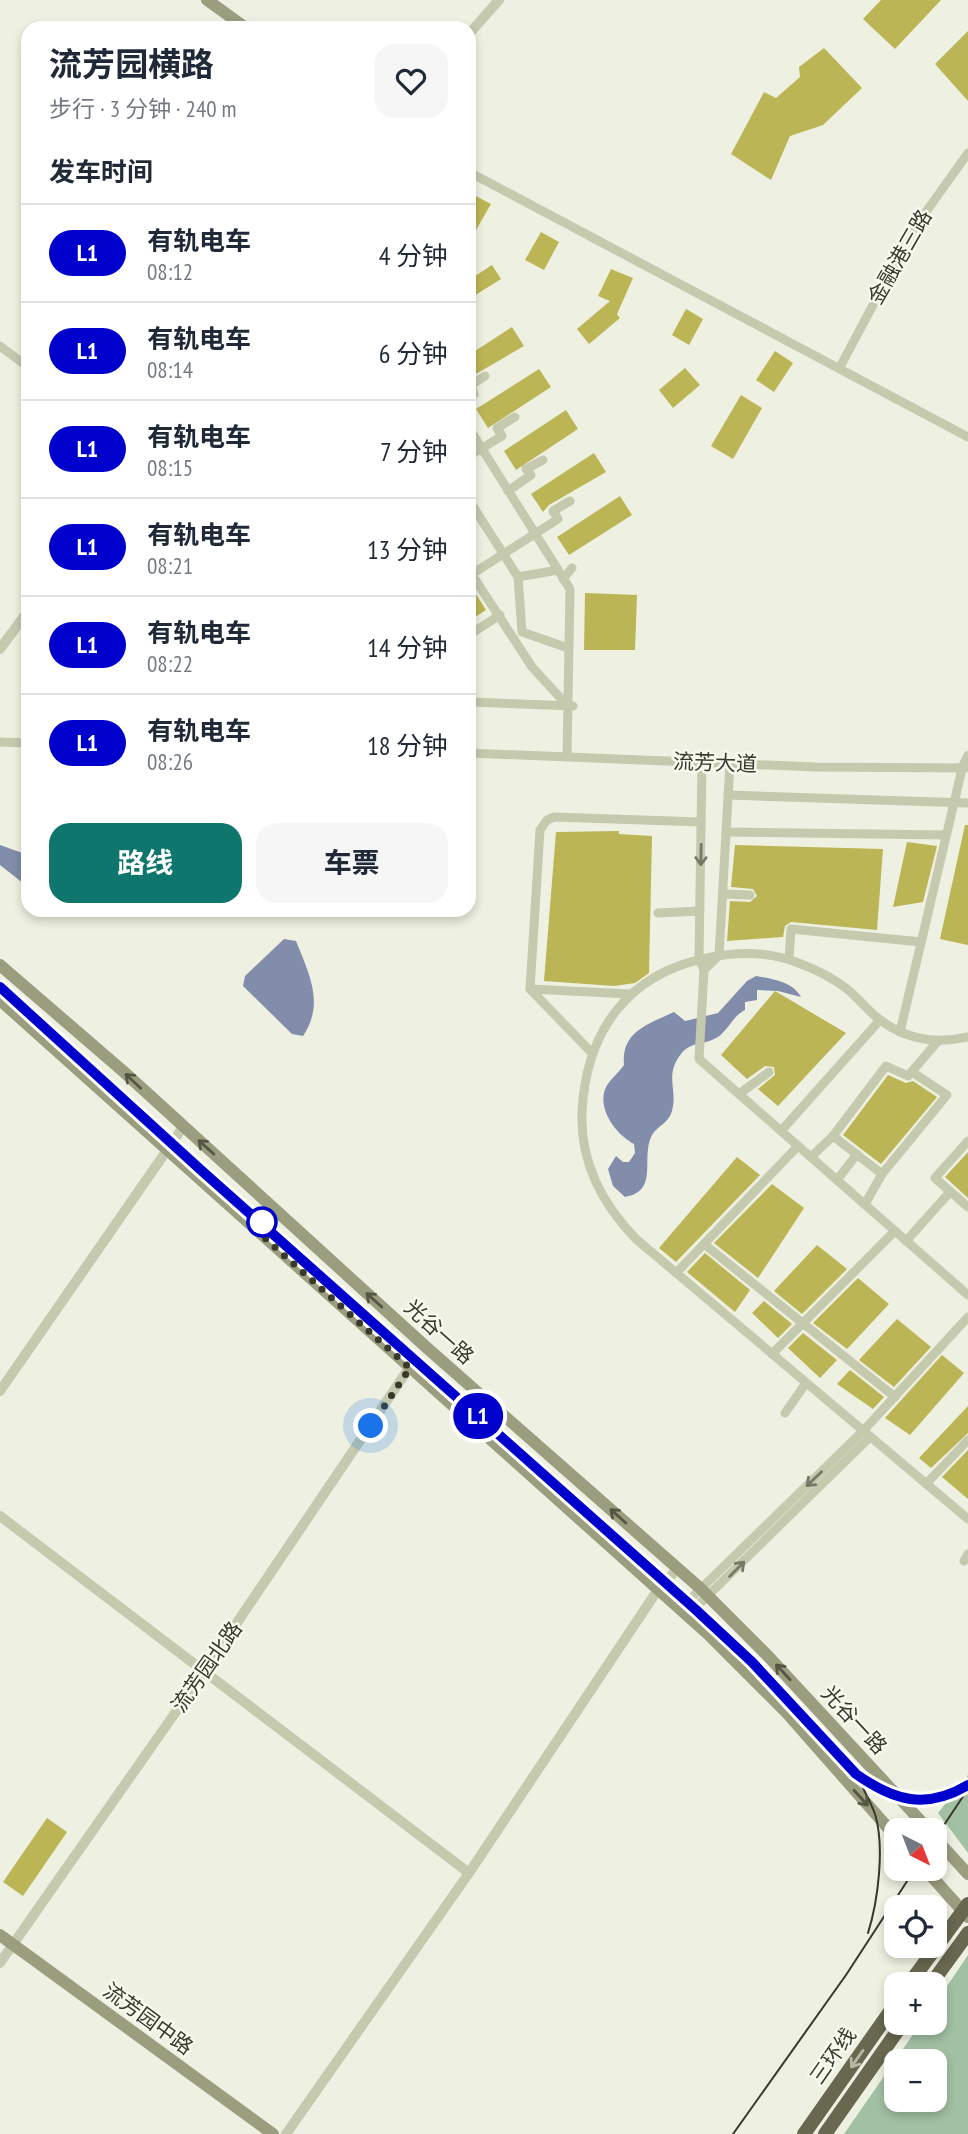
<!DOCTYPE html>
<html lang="zh">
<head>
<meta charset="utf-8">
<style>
  :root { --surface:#fff; --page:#f6f6f7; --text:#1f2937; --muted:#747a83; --line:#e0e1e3; --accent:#0f766e }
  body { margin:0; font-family:"PT Sans Narrow","Noto Sans SC",sans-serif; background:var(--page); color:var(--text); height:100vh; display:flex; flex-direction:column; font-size:26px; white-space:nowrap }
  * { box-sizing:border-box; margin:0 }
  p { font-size:23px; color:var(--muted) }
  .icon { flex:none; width:38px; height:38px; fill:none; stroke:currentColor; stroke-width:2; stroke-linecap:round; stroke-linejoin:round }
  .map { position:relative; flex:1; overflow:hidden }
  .sheet { position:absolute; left:21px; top:21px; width:455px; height:896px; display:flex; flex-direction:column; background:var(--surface); border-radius:21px; box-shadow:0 4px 10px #0003 }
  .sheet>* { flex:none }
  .badge { padding:0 14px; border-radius:23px; font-size:24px; line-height:46px }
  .needle { width:46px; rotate:138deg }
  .fabs { position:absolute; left:884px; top:1818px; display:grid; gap:14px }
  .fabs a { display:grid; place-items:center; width:63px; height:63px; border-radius:14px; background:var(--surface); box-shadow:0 4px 10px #0003; font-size:35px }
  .you { position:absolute; width:35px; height:35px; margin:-18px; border:5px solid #fff; border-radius:50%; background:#1a73e8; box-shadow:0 0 0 10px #1a73e833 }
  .map>.badge { position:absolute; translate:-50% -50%; box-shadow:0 0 0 4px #fff }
  h2 { padding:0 28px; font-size:26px; line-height:63px }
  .round { display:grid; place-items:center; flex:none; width:74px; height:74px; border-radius:21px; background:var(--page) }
  .head { display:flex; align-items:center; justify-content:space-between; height:119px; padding:0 28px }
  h1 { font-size:33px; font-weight:700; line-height:52px }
  .button { display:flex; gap:14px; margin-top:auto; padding:14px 28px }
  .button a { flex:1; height:80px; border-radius:21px; background:var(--accent); color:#fff; font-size:28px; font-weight:700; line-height:80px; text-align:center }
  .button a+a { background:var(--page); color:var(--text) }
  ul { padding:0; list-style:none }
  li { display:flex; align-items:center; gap:21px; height:98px; padding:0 28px; border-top:2px solid var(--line) }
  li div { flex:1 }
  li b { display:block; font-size:26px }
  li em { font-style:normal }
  li .badge { min-width:77px; font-weight:700; text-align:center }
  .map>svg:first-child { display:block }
  .green { fill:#a2c0a3; fill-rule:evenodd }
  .water { fill:#828dac }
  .building { fill:#bbb555 }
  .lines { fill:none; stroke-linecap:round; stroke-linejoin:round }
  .minor { stroke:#c5c9ae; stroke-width:9 }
  .tertiary { stroke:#c5c9ae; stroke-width:10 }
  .secondary { stroke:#9b9d7f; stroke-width:12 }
  .trunk { stroke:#686850; stroke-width:14 }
  .tram { stroke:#38382b; stroke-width:2 }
  .oneway { stroke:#777966 }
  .oneway2 { stroke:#565644 }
  .oneway3 { stroke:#b6b8a6 }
  .line-casing { stroke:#fff; stroke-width:16 }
  .line { stroke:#0000cd; stroke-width:10 }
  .walk { stroke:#38382b; stroke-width:7; stroke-dasharray:0 12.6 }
  .stop-dot { fill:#fff; stroke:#0000cd; stroke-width:3.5 }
  .labels { text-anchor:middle; stroke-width:5; stroke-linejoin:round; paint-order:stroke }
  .street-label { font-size:21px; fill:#38382b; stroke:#f6f9ed }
</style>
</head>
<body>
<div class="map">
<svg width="968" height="2134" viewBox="0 0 968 2134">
  <rect width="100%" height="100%" fill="#eef1e1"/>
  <g class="green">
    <path d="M 968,1775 L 968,1853 L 938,1813 Z"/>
    <path d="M 968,1955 L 968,2134 L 844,2134 L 921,2023 L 934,2023 L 935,2004 ZM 896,2062 L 934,2062 L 934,2100 L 896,2100 Z"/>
  </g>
  <g class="water">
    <path d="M 0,845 L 28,855 L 28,887 L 0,865 Z"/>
    <path d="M 284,939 L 296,941 C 309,974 325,1003 303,1036 L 292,1034 L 243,986 L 245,976 Z"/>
    <path d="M 756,976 C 773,979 793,982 801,997 L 778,991 L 757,990 L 757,1000 L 745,1002 L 745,1010 C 732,1016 727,1034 714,1039 C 702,1045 690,1042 681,1054 C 664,1076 678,1089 672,1111 C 669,1123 657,1126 652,1135 C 640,1158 660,1191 625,1197 L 613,1186 L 608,1169 L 616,1156 L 623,1162 L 629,1162 L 635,1153 L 634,1144 C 616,1135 596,1108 606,1087 C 610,1080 619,1072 624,1065 C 621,1031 649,1024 674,1012 L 685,1021 L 718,1013 L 747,981 Z"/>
  </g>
  <g class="building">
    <path d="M 881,0 L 941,0 L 895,49 L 863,19 Z"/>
    <path d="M 968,31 L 968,101 L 935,64 Z"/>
    <path d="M 824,48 L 862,88 L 823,125 L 790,136 L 771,180 L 731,154 L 764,92 L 776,98 L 800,77 L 799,67 Z"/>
    <path d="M 472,194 L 491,204 L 469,242 L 469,200 Z"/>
    <path d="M 541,232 L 559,242 L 544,270 L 525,260 Z"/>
    <path d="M 492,265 L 501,279 L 469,299 L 469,280 Z"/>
    <path d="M 611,269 L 633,278 L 617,314 L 620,318 L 589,344 L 577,329 L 610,301 L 598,296 Z"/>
    <path d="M 686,309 L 703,319 L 689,345 L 672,335 Z"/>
    <path d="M 512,327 L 524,346 L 469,378 L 469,355 Z"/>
    <path d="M 775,351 L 793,363 L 774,392 L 756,380 Z"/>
    <path d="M 685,368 L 700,385 L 673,408 L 659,390 Z"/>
    <path d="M 539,369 L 551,387 L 488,428 L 476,409 Z"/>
    <path d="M 741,395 L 762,408 L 733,459 L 711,446 Z"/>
    <path d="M 566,410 L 578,429 L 516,470 L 504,451 Z"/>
    <path d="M 594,453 L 606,472 L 549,505 L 543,512 L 531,494 Z"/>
    <path d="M 620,496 L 632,515 L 569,555 L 557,537 Z"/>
    <path d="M 474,591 L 486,610 L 469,621 L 469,594 Z"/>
    <path d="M 585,593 L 637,595 L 635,650 L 584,650 Z"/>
    <path d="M 965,825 L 968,825 L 968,945 L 940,939 Z"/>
    <path d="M 619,831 L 619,834 L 652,836 L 649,973 L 635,983 L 614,986 L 544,981 L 556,832 Z"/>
    <path d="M 907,842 L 937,846 L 923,902 L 893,907 Z"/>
    <path d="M 735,845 L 883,849 L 877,930 L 791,922 L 785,926 L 783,937 L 727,941 L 730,901 L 750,902 L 757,896 L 753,889 L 731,887 Z"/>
    <path d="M 775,991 L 846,1033 L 778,1106 L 758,1089 L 775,1075 L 774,1067 L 765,1066 L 747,1079 L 721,1055 Z"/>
    <path d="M 888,1075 L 906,1083 L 913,1081 L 937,1097 L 881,1164 L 843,1135 Z"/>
    <path d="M 968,1152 L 968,1198 L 945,1177 Z"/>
    <path d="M 737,1157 L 760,1175 L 676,1262 L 659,1248 Z"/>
    <path d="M 772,1184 L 804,1208 L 758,1278 L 714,1243 Z"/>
    <path d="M 817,1245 L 847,1269 L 802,1314 L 774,1291 Z"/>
    <path d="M 705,1253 L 750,1290 L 735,1312 L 687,1272 Z"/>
    <path d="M 858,1278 L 889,1304 L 847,1349 L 813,1323 Z"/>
    <path d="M 764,1301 L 792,1324 L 778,1338 L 752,1313 Z"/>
    <path d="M 897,1319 L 931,1347 L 894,1387 L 859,1360 Z"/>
    <path d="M 803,1333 L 837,1360 L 820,1378 L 788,1348 Z"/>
    <path d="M 942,1355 L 964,1373 L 910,1435 L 885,1418 Z"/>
    <path d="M 850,1370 L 884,1397 L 873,1409 L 837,1384 Z"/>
    <path d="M 968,1406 L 968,1433 L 931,1468 L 919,1458 Z"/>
    <path d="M 968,1450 L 968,1499 L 942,1477 Z"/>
    <path d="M 47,1818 L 67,1832 L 23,1896 L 3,1882 Z"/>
  </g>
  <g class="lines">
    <g class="minor">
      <path d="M 469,172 L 968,437"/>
      <path d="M 0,346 L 28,367"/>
      <path d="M 840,367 L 913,230 L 968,153"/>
      <path d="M 469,396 L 474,394 L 471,385 L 485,376"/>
      <path d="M 469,428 L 570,589 L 567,756"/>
      <path d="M 469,456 L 502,436 L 497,428 L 515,417"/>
      <path d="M 508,491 L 531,475 L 526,469 L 543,460"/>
      <path d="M 469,500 L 518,577 L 522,632 L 568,648"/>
      <path d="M 469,570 L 532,667 L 567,705"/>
      <path d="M 469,576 L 558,519 L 553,511 L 570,501"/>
      <path d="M 518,577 L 558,570"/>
      <path d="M 563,579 L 572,568"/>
      <path d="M 469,635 L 500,615"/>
      <path d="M 469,702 L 573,706"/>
      <path d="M 0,742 L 28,743"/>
      <path d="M 469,753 L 815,767 L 966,768"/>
      <path d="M 702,762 L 699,959 L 704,970 L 699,1059 L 968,1295"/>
      <path d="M 728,795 L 968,803"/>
      <path d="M 726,832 L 946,835"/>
      <path d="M 723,894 L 750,895"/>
      <path d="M 658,913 L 700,911"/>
      <path d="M 789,959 L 791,929 L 921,942"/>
      <path d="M 704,970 L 719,955 L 730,763"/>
      <path d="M 530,989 L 630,994"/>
      <path d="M 900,1032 L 962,769"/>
      <path d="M 968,1037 C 933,1045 901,1038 874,1015 C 865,1007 857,997 847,989 C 834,979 817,970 801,964 C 770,951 739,951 707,958 C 627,974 586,1032 582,1112 C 580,1162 602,1204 636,1239 L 968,1519"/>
      <path d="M 592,1053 L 530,989 L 540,830 L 547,820 L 554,817 L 701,822"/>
      <path d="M 739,1094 L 769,1072"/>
      <path d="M 781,1131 L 880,1020"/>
      <path d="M 833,1136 L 882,1174"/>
      <path d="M 968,1141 L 935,1178 L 968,1207"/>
      <path d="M 811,1157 L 833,1136 L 886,1066 L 908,1076 L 938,1041"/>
      <path d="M 837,1180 L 857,1154"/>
      <path d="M 865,1204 L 882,1174 L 947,1095 L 912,1072"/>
      <path d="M 906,1241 L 950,1192"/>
      <path d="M 704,1244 L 895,1397"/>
      <path d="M 676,1273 L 798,1146"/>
      <path d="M 772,1354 L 895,1231"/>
      <path d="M 785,1413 L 806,1383"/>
      <path d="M 926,1484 L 968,1440"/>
      <path d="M 964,1561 L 968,1554"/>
      <path d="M 680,1609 L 863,1431 L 968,1317"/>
      <path d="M 687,1616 L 870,1437"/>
    </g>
    <g class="tertiary">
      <path d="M 469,34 L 499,0"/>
      <path d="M 0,649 L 28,611"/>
      <path d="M 962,769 L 968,756"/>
      <path d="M 0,1391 L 183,1127"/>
      <path d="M 0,1516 L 469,1873"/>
      <path d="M 0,1963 L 203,1673 L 409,1368"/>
      <path d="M 286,2134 L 469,1873 L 657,1591 L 677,1569"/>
    </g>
    <g class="secondary">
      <path d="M 207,0 L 246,28"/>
      <path d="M 0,965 L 124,1072 L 426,1347 L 700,1588 L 768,1656 L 929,1830"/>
      <path d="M 0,1000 L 708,1634 L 787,1713 L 896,1837"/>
      <path d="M 934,1837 L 968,1874"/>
      <path d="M 925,1869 L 968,1917"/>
      <path d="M 0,1935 L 273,2134"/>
    </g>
    <g class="trunk">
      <path d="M 909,1984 L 968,1904"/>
      <path d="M 931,1984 L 968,1933"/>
      <path d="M 804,2134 L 896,2003"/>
      <path d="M 825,2134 L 903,2023"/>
    </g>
    <g class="tram">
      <path d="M 0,980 L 205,1167 L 710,1615 L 858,1769 L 890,1792 L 910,1794 L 929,1795 L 955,1787 L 968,1779"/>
      <path d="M 856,1774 C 862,1787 870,1800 875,1814 C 885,1847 878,1901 868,1933"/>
      <path d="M 934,1840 L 968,1789"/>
      <path d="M 733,2134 L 846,1975 L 915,1869"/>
    </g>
  </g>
  <defs><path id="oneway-shaft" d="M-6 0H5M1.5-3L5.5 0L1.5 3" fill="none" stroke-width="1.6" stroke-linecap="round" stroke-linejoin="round" transform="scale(1.75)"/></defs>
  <g class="oneway">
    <use href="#oneway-shaft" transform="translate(701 855) rotate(91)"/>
    <use href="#oneway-shaft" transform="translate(814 1479) rotate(136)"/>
    <use href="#oneway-shaft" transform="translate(737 1569) rotate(-45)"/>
  </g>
  <g class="oneway2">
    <use href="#oneway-shaft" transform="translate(133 1081) rotate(-137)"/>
    <use href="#oneway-shaft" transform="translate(206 1147) rotate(-138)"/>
    <use href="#oneway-shaft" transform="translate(374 1300) rotate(-138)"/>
    <use href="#oneway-shaft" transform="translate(618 1516) rotate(-138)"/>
    <use href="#oneway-shaft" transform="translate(783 1672) rotate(-133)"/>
    <use href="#oneway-shaft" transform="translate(861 1798) rotate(48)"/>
  </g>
  <use class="oneway3" href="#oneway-shaft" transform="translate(857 2059) rotate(125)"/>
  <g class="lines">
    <defs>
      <path id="line" d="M 0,987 L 202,1171 L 695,1609 L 752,1662 L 856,1774 C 894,1801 926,1810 968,1785"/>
    </defs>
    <use href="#line" class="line-casing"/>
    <use href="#line" class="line"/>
    <path class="walk" d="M 262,1222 L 248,1223 L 410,1368 L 371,1426"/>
  </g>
  <circle class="stop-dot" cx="262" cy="1222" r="14"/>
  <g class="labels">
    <g class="street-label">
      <text transform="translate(900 257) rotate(-60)" y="7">金融港三路</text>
      <text transform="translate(715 763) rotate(2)" y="7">流芳大道</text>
      <text transform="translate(439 1332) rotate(42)" y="7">光谷一路</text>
      <text transform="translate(207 1667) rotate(-55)" y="7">流芳园北路</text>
      <text transform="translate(854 1720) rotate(47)" y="7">光谷一路</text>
      <text transform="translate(148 2019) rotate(36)" y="7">流芳园中路</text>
      <text transform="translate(833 2056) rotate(-55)" y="7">三环线</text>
    </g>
  </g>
</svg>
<div class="fabs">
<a><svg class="needle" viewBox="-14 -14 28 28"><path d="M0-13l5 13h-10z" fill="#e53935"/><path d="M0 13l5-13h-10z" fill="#747a83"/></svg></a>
<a><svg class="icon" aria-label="locate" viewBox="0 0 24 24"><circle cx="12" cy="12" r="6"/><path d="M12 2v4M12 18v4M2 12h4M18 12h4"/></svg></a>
<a>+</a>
<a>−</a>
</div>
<div class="you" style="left:371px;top:1426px"></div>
<b class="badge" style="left:478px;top:1416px;background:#0000cd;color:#fff">L1</b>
<section class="sheet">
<div class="head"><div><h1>流芳园横路</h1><p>步行 · 3 分钟 · 240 m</p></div><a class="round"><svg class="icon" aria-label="heart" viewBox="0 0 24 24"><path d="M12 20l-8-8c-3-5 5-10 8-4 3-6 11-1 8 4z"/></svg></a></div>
<h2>发车时间</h2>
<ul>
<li><span class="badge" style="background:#0000cd;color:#fff">L1</span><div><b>有轨电车</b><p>08:12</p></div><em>4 分钟</em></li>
<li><span class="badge" style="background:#0000cd;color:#fff">L1</span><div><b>有轨电车</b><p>08:14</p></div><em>6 分钟</em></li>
<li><span class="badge" style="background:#0000cd;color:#fff">L1</span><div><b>有轨电车</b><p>08:15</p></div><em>7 分钟</em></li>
<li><span class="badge" style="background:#0000cd;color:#fff">L1</span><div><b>有轨电车</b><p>08:21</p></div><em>13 分钟</em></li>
<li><span class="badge" style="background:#0000cd;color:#fff">L1</span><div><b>有轨电车</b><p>08:22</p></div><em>14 分钟</em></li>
<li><span class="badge" style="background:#0000cd;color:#fff">L1</span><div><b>有轨电车</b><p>08:26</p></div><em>18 分钟</em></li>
</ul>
<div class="button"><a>路线</a><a>车票</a></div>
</section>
</div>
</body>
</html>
